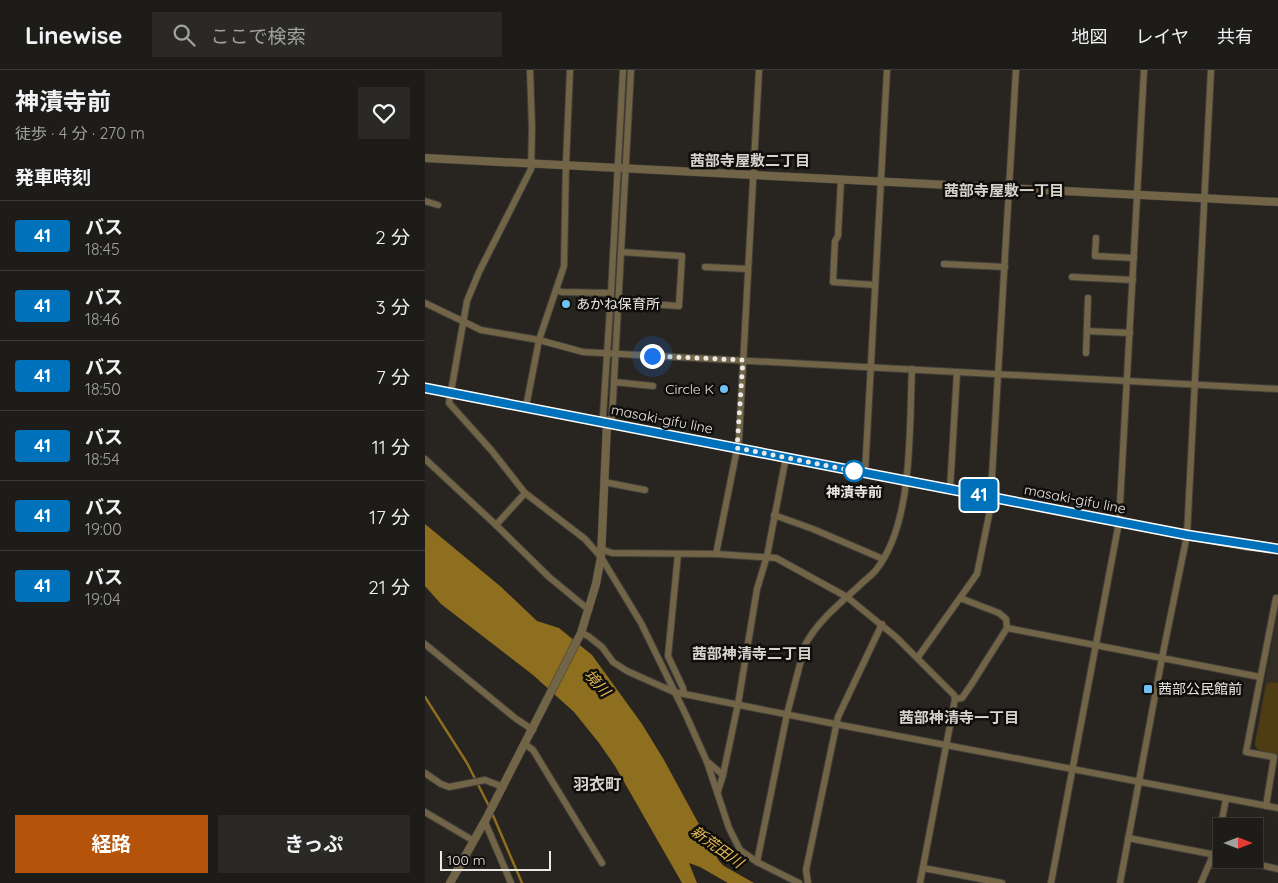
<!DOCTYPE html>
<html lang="ja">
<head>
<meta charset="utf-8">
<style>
  :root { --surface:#1e1c18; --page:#2b2925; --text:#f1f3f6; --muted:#a1a1a2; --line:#3c3a37; --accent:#b45309 }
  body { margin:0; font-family:Quicksand,"Noto Sans JP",sans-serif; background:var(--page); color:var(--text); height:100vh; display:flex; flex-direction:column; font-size:19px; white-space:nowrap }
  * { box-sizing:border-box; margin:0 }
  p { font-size:16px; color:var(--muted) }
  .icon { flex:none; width:28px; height:28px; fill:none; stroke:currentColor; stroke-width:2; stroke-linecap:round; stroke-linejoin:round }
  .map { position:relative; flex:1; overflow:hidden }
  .side { display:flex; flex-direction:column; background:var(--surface); width:425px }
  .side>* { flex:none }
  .badge { padding:0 10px; border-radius:4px; font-size:18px; line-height:32px }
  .needle { width:32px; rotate:90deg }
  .tools { position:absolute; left:788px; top:748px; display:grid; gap:10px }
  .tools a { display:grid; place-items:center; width:50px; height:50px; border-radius:0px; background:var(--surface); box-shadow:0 5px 20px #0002,0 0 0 1px var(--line); font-size:25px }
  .scale { position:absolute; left:15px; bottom:12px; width:111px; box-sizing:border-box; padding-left:5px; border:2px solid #eae8e4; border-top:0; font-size:14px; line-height:18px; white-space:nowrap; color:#eae8e4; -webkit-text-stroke:4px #0f0e0c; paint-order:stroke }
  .you { position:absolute; width:25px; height:25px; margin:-12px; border:4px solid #fff; border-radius:50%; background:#1a73e8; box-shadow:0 0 0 8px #1a73e833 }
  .map>.badge { position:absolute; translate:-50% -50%; box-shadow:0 0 0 2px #fff }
  h2 { padding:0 15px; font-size:19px; line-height:45px }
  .round { display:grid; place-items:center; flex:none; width:52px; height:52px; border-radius:0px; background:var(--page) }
  .summary { display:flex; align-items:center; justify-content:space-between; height:85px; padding:0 15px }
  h1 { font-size:24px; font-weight:700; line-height:38px }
  .primary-button { display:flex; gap:10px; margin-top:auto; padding:10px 15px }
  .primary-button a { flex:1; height:58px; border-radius:0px; background:var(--accent); color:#fff; font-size:20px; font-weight:700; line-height:58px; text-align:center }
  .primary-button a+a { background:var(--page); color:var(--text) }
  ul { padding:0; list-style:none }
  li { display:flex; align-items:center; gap:15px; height:70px; padding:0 15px; border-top:1px solid var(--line) }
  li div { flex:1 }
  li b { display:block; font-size:19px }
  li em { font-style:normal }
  li .badge { min-width:55px; font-weight:700; text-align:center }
  header { display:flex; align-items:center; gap:30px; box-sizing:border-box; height:70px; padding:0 25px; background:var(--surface); border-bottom:1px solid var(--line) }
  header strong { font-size:24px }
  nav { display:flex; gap:28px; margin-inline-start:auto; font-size:18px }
  .search { width:350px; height:45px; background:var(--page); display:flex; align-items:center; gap:12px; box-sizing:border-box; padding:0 18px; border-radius:0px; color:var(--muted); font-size:19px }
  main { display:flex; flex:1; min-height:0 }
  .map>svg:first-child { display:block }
  .built { fill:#332e23 }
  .green { fill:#4e3c13 }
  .water { fill:#8e6e1f }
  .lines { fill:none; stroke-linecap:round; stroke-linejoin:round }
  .stream { stroke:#8e6e1f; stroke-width:2.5 }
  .minor-casing { stroke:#43403b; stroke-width:8 }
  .tertiary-casing { stroke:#43403b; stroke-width:9 }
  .secondary-casing { stroke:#43403b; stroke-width:10 }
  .minor { stroke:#726447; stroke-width:6 }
  .tertiary { stroke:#726447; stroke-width:8 }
  .secondary { stroke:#9d8759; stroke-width:9 }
  .line-casing { stroke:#fff; stroke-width:11 }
  .line { stroke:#0072bc; stroke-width:8 }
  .walk { stroke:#eae8e4; stroke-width:5; stroke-dasharray:0 9 }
  .poi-dot { fill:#6dc2f3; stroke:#0f0e0c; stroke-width:2 }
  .stop-dot { fill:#fff; stroke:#0072bc; stroke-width:2.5 }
  .labels { text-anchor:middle; stroke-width:5; stroke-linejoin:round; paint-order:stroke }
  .poi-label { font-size:14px; fill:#eae8e4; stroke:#0f0e0c; text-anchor:start }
  .street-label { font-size:14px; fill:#eae8e4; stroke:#0f0e0c }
  .stop-label { font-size:14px; font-weight:bold; fill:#eae8e4; stroke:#0f0e0c }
  .neighbourhood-label { font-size:15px; font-weight:bold; fill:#d7d3cc; stroke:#0f0e0c }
  .water-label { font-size:15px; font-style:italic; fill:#e7b951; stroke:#0f0e0c }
  .quarter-label { font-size:16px; font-weight:bold; fill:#d7d3cc; stroke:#0f0e0c }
</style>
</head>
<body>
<header>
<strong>Linewise</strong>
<div class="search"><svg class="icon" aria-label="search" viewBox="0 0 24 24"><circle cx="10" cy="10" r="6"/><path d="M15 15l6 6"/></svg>ここで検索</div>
<nav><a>地図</a><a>レイヤ</a><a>共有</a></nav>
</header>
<main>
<section class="side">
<div class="summary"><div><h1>神漬寺前</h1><p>徒歩 · 4 分 · 270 m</p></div><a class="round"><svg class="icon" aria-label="heart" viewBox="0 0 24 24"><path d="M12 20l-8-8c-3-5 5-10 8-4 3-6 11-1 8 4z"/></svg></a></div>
<h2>発車時刻</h2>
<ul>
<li><span class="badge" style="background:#0072bc;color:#fff">41</span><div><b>バス</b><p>18:45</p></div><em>2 分</em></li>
<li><span class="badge" style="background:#0072bc;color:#fff">41</span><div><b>バス</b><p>18:46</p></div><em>3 分</em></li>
<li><span class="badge" style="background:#0072bc;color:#fff">41</span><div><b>バス</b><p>18:50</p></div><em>7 分</em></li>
<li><span class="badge" style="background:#0072bc;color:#fff">41</span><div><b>バス</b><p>18:54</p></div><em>11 分</em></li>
<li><span class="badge" style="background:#0072bc;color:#fff">41</span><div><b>バス</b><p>19:00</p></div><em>17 分</em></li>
<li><span class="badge" style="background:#0072bc;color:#fff">41</span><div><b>バス</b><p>19:04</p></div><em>21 分</em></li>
</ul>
<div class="primary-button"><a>経路</a><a>きっぷ</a></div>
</section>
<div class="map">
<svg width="853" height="813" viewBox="0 0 853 813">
  <rect width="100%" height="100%" fill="#282520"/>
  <path class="built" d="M 853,537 L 853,686 L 834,681 L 829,675 Z"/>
  <path class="green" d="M 846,612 L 853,613 L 853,684 L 833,680 L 830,675 L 841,615 Z"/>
  <path class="water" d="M 0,454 L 75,516 L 112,551 L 134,558 L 167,585 L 217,654 L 239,690 L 294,791 L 299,796 L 329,813 L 303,813 L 275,797 L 264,793 L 272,813 L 257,813 L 190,696 L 174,673 L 149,642 L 108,605 L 16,534 L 0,516 Z"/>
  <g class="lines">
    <g class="stream">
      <path d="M 0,627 L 42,693 L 65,738"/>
      <path d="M 67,743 L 97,813"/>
    </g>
    <defs>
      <g id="minor">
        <path d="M 105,0 L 107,58 L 106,99 L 54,202 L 42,231 L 24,333 L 67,381 L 100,423 L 160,469 L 176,487 L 216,553 L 261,645 L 282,692 L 304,758 L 315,780 L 332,792 L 374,813"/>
        <path d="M 416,109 L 413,166 L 410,171 L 408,212 L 450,215"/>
        <path d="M 0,131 L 13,135"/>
        <path d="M 671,168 L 670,186 L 709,188"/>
        <path d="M 519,194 L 580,197"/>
        <path d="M 280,197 L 323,199"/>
        <path d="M 647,207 L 708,210"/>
        <path d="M 131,220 L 137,222 L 186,223 L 178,346 L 182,353 L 187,347 L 206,0"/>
        <path d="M 186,223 L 198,0"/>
        <path d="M 193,232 L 254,236 L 257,186 L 196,182"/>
        <path d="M 0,233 L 56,260 L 114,270 L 158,282 L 853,319"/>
        <path d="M 662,261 L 705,263"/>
        <path d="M 661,283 L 663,228"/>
        <path d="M 189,312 L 228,316"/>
        <path d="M 101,337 L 114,270 L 139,196 L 141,94 L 145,0"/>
        <path d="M 0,389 L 71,455 L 124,507 L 164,540"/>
        <path d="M 440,403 L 462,0"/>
        <path d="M 179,412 L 220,420"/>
        <path d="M 525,419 L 532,302"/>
        <path d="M 349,445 L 388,459 L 458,489"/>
        <path d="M 71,455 L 100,423"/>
        <path d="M 176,479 L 187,483 L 291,484 L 351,488 L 422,527 L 471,567 L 529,625 L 530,629"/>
        <path d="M 253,484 L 243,586 L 258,618 L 259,624"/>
        <path d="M 291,484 L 314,369 L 334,0"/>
        <path d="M 582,558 L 835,607"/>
        <path d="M 156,563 L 163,566 L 177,577 L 188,592 L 202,601 L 249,622 L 410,654 L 853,738"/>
        <path d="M 0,574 L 90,648 L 108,660"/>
        <path d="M 493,587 L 552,504 L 565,440 L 591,0"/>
        <path d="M 100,674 L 108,680 L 177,793"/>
        <path d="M 284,693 L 298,705"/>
        <path d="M 0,703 L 16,714 L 24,717 L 60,710 L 78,717"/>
        <path d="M 293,721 L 298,705 L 313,634 L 332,519 L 342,486 L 361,387"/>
        <path d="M 841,736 L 849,687 L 821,682 L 851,528 L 853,528"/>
        <path d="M 0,742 L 49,771"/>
        <path d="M 60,752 L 86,813"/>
        <path d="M 703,768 L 796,786"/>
        <path d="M 809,789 L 853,799"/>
        <path d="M 332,792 L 362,644 L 380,575 C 392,552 415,533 434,516 C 440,510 446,506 451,500 C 489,452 484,358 487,299"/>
        <path d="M 498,798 L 577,813"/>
        <path d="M 383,813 L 381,800 L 413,647 L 457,554"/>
        <path d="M 495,813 L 530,629 L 537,628 L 546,615 L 582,558 L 581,549 L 574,543 L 535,528"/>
        <path d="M 626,813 L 694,452 L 719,0"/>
        <path d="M 695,813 L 737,588 L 762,465 L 786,0"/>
        <path d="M 776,813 L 792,776 L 801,729"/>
      </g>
      <g id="tertiary">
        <path d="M 0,88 L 853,132"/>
        <path d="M 25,813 L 61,749 L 156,563 L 171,514 L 176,487 L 182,353"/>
      </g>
      <path id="secondary" d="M 0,318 L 762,465 L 823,476 L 853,479"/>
    </defs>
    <use href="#minor" class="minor-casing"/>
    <use href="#tertiary" class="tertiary-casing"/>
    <use href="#secondary" class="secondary-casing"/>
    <use href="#minor" class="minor"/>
    <use href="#tertiary" class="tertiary"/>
    <use href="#secondary" class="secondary"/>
  </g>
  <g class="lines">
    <defs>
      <path id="line" d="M 0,318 L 762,465 L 853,479"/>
    </defs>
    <use href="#line" class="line-casing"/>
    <use href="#line" class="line"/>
    <path class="walk" d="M 227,286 L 318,290 L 312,378 L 429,401"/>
  </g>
  <g class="poi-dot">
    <circle cx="141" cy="234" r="5"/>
    <circle cx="299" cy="319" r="5"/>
    <rect x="718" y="614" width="10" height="10" rx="2.5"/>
  </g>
  <circle class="stop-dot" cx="429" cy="401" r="10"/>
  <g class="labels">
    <g class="poi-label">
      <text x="151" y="239">あかね保育所</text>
      <text x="289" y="324" text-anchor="end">Circle K</text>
      <text x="733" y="624">茜部公民館前</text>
    </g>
    <g class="street-label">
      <text transform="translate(237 349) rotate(11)" y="5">masaki-gifu line</text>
      <text transform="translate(650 429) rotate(11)" y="5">masaki-gifu line</text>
    </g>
    <g class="stop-label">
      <text x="429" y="427">神漬寺前</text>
    </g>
    <g class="neighbourhood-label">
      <text x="325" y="96">茜部寺屋敷二丁目</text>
      <text x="579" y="126">茜部寺屋敷一丁目</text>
      <text x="327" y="589">茜部神清寺二丁目</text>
      <text x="534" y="653">茜部神清寺一丁目</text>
    </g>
    <g class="water-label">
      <text transform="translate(172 613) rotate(48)" y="5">境川</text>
      <text transform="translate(292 777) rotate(36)" y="5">新荒田川</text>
    </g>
    <g class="quarter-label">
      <text x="172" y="720">羽衣町</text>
    </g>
  </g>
</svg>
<div class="tools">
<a><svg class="needle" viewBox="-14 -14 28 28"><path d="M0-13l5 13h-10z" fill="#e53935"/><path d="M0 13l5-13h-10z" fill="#a1a1a2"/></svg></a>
</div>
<div class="scale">100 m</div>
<div class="you" style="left:227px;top:286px"></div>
<b class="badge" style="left:554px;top:425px;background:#0072bc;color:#fff">41</b>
</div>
</main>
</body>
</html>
